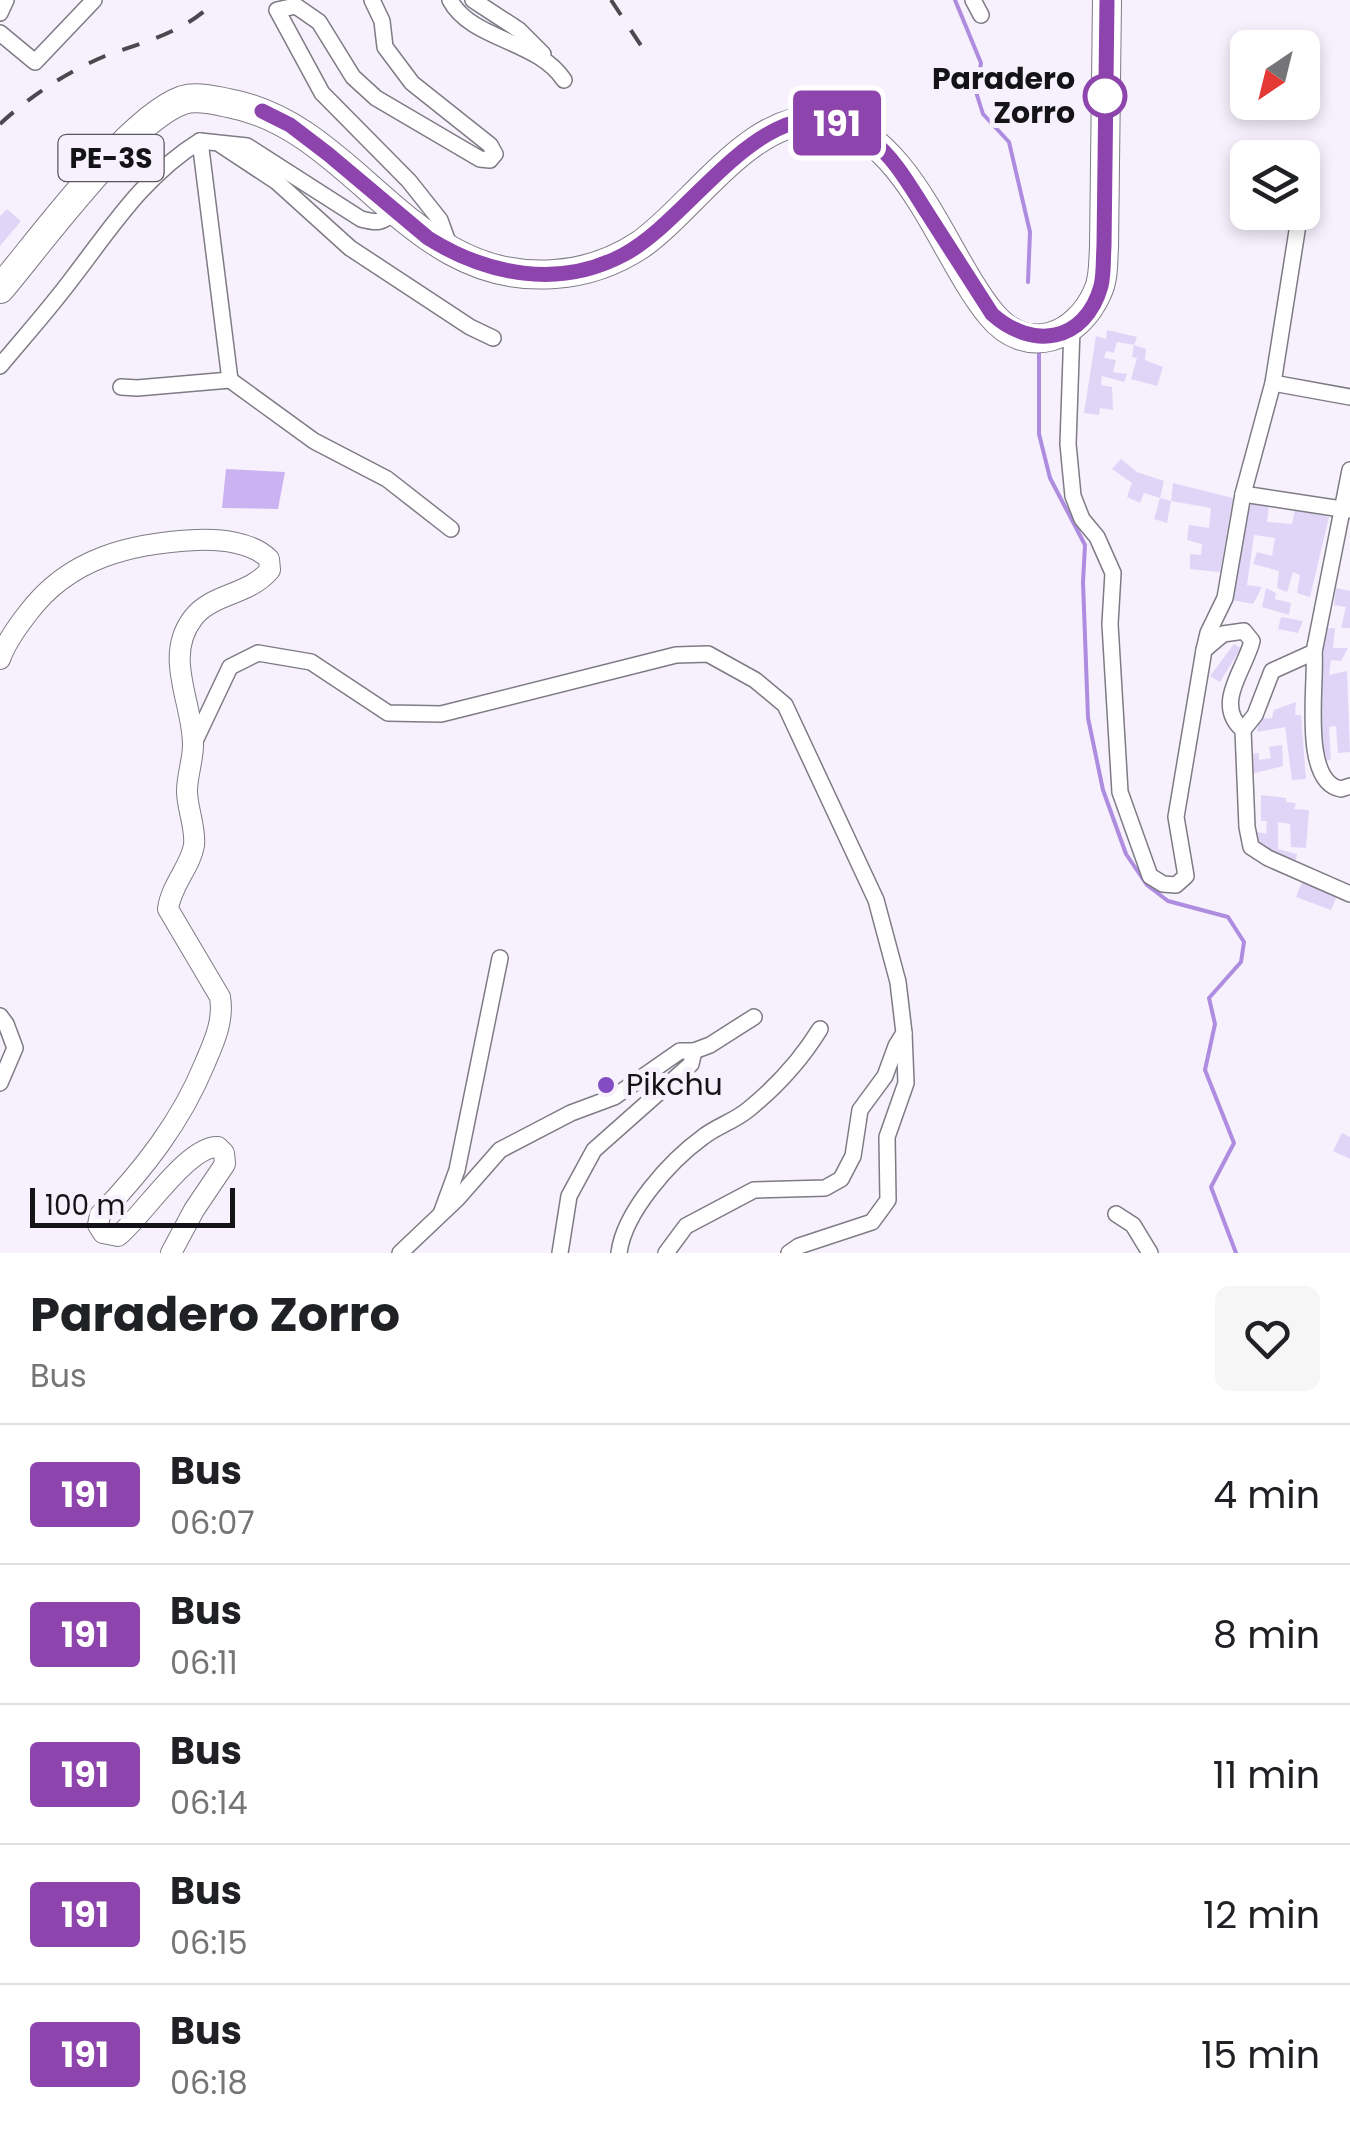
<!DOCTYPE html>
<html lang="en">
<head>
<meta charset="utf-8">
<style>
  :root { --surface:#fff; --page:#f6f6f6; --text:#202124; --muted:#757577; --line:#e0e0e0 }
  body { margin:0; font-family:Poppins,sans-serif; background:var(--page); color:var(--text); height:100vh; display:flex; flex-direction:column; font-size:38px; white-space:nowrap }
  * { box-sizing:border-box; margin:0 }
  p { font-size:32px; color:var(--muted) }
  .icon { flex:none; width:55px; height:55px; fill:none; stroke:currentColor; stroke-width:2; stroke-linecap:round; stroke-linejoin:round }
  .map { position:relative; height:1253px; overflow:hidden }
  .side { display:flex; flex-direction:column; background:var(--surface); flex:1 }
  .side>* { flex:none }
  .badge { padding:0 20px; border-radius:8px; font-size:35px; line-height:65px }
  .needle { width:65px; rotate:215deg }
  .buttons { position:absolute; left:1230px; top:30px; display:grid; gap:20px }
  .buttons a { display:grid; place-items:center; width:90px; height:90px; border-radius:15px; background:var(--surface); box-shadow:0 5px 15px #0003; font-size:50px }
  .scale { position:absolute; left:30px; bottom:25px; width:205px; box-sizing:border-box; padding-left:10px; border:5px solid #141317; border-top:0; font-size:28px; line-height:35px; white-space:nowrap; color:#141317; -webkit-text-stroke:8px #f6f1fd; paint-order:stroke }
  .map>.badge { position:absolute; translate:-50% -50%; box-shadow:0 0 0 5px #fff }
  .round { display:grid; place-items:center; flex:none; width:105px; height:105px; border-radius:15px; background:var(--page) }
  .overview { display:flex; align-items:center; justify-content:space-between; height:170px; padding:0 30px }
  h1 { font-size:48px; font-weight:700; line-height:75px }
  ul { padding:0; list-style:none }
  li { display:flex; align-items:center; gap:30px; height:140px; padding:0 30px; border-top:2px solid var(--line) }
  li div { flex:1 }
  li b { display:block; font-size:38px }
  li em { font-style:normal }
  li .badge { min-width:110px; font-weight:700; text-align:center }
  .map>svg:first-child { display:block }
  .garden { fill:#cbb3f1 }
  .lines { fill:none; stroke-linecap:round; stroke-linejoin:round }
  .stream { stroke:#ae8cdf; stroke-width:4 }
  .building { fill:#e1d5f7 }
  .minor-casing { stroke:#7e7b85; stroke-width:18 }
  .tertiary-casing { stroke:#7e7b85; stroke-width:22 }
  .trunk-casing { stroke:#7e7b85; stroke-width:30 }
  .minor { stroke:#fff; stroke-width:15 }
  .tertiary { stroke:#fff; stroke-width:20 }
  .trunk { stroke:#fff; stroke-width:28 }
  .rail { stroke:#4b494f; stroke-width:4; stroke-dasharray:18 18; stroke-linecap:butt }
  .line-casing { stroke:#fff; stroke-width:22 }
  .line { stroke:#8e44ad; stroke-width:15 }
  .stop-dot { fill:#fff; stroke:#8e44ad; stroke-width:5 }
  .poi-dot { fill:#844cc3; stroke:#f6f1fd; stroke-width:4 }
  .labels { text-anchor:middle; stroke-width:10; stroke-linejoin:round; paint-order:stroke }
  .shield { fill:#f6f1fd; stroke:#58565c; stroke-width:2.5 }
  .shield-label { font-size:28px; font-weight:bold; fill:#141317 }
  .stop-label { font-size:30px; font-weight:bold; fill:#141317; stroke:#f6f1fd; text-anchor:end }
  .poi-label { font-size:30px; fill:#141317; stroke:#f6f1fd; text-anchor:start }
</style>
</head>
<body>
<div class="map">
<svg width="1350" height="1253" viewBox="0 0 1350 1253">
  <rect width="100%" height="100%" fill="#f6f1fd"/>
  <path class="garden" d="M 226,469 L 285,472 L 278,509 L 222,508 Z"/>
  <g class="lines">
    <g class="stream">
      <path d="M 955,0 L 981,63 L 976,92 L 983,114 L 1009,142 L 1030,232 L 1028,282"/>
      <path d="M 1039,351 L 1039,434 L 1050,478 L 1085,545 L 1083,582 L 1088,718 L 1103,790 L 1126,854 L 1147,885 L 1168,901 L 1228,917 L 1244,942 L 1241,962 L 1209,998 L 1215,1024 L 1205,1070 L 1234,1143 L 1211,1187 L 1236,1253"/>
    </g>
  </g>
  <g class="building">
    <path d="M 7,209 L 21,221 L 0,246 L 0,216 Z"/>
    <path d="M 1107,330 L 1137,337 L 1134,345 L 1117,342 L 1114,353 L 1106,351 L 1104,358 L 1116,360 L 1113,372 L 1127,374 L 1124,382 L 1102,376 L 1101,385 L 1112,387 L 1113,410 L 1100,408 L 1099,415 L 1084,413 L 1096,336 L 1106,339 Z"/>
    <path d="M 1134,345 L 1146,349 L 1145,360 L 1163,367 L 1157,386 L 1131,379 L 1137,358 L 1132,357 Z"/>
    <path d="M 1121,459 L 1137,472 L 1164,481 L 1160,498 L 1144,493 L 1140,503 L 1127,497 L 1132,483 L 1112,469 Z"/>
    <path d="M 1173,483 L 1233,498 L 1220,572 L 1190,569 L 1190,554 L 1201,555 L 1202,544 L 1187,540 L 1189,525 L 1209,528 L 1211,508 L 1171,501 Z"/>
    <path d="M 1160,498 L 1171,501 L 1167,523 L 1154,519 Z"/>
    <path d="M 1252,502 L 1269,505 L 1267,522 L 1292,524 L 1295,509 L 1329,517 L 1310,597 L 1297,593 L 1300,575 L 1293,572 L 1287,592 L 1277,588 L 1279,571 L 1253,564 L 1257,552 L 1272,556 L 1275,538 L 1254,535 L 1247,585 L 1262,587 L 1253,604 L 1232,600 L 1246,519 Z"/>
    <path d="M 1266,588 L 1276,593 L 1275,599 L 1291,603 L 1289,615 L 1262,607 Z"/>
    <path d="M 1336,588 L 1350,591 L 1350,628 L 1341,628 L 1346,607 L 1334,605 Z"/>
    <path d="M 1281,617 L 1303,621 L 1298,633 L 1278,629 Z"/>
    <path d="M 1335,628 L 1333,648 L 1348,648 L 1341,661 L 1331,660 L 1329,675 L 1347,671 L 1350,752 L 1338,753 L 1336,726 L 1329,727 L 1331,760 L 1320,761 L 1319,629 Z"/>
    <path d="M 1234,644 L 1241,648 L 1220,682 L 1210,676 Z"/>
    <path d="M 1296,702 L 1295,715 L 1301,715 L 1306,779 L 1292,780 L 1285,727 L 1257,732 L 1259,719 L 1272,718 L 1274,710 Z"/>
    <path d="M 1282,745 L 1283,766 L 1250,774 L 1249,754 L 1259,753 L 1259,760 L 1271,758 L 1269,747 Z"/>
    <path d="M 1261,795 L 1286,798 L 1286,802 L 1296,803 L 1294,809 L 1309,810 L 1306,848 L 1291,847 L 1290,824 L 1278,822 L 1278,849 L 1297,854 L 1295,864 L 1264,855 L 1268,846 L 1254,843 L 1257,832 L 1266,834 L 1267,821 L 1261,821 Z"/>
    <path d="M 1302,882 L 1338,894 L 1331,910 L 1296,897 Z"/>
    <path d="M 1342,1133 L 1350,1137 L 1350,1159 L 1333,1151 Z"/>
  </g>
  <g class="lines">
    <defs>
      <g id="minor">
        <path d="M 372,0 L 382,21 L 385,47 L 412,83 L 490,145 L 495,154 L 490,160 L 480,159 L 376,98 L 353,77 L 319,22 L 296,6 L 277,10 L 322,93 L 409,181 L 440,220 L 449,245"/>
        <path d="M 450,0 C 471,40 538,40 564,80"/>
        <path d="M 473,0 L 519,30 L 543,54"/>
        <path d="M 973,0 L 981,15"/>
        <path d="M 0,13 L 6,0"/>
        <path d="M 0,33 L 35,62 L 94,0"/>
        <path d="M 200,141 L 230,380"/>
        <path d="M 221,145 L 277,182 L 350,248 L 470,327 L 493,338"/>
        <path d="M 1302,198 L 1303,197"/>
        <path d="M 1072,329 L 1068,444 L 1073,496 L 1082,519 L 1097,537 L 1113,573 L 1110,624 L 1120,792 L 1150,876 L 1163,884 L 1176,885 L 1186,876 L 1176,817 L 1204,650 L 1223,634 L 1244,631 L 1252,641 C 1245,670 1213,704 1243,730 L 1255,715 L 1272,671 L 1314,652 C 1317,682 1300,782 1341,789 L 1350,786"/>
        <path d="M 0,366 C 25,336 51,307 74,276 C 113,225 145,175 200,141 L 247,146 L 361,219 C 376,223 383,224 394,211"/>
        <path d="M 1273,383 L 1350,397"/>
        <path d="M 121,387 L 137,388 L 230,380 L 314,441 L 387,479 L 451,529"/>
        <path d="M 1243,494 L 1348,510"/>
        <path d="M 1204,650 L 1208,633 L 1225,598 L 1243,494 L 1273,383 L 1300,212"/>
        <path d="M 1314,652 L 1350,470"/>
        <path d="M 1243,730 L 1247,827 L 1251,847 L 1268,858 L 1350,894"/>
        <path d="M 195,741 L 230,667 L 258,653 L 311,662 L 388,713 L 441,714 L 676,655 L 708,654 L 755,680 L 785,705 L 876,900 L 898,982 L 904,1033 L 896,1046 L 885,1076 L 860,1110 L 853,1156 L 841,1179 L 825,1188 L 754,1190 L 686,1226 L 666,1253"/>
        <path d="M 0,1016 L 6,1024 L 15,1048 L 0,1083"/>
        <path d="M 694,1051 L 710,1045 L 754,1017"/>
        <path d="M 442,1211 L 457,1170 L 500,958"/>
        <path d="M 1116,1214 L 1133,1225 L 1150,1253"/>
        <path d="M 400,1253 L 457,1199 L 500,1150 L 571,1113 L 614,1097 L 680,1051 L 694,1051 L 691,1064 L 594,1150 L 569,1196 L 560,1253"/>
        <path d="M 619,1253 C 624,1212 670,1161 703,1137 C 717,1126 735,1121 749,1109 C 777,1086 801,1060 820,1029"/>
        <path d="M 789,1253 L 799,1246 L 872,1222 L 888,1200 L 887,1137 L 906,1083 L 904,1033"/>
      </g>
      <path id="tertiary" d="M 0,659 C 6,642 17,627 28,613 C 69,558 131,543 197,540 C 220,539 252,542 269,559 L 270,570 C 248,596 212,593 193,618 C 163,657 193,702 193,745 C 193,760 187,776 187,791 C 187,808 196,828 194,845 C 191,866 171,885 168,909 L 220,997 C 224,1021 214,1042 205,1063 C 181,1122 143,1170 100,1215 L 98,1225 L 103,1233 L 118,1236 C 142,1217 188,1145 218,1147 L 224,1153 L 225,1164 L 194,1210 L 171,1253"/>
      <path id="trunk" d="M 0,289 C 39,243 130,118 183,100 C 196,96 215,100 228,103 C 356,126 409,286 555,274 C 585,272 614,262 640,245 C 695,207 755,107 830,121 C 909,137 944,257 991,314 C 1027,358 1078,338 1098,291 C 1104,278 1103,261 1104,247 L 1107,0"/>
    </defs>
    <use href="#minor" class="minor-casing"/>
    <use href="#tertiary" class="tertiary-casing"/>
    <use href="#trunk" class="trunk-casing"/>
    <use href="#minor" class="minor"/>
    <use href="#tertiary" class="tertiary"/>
    <use href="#trunk" class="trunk"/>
    <g class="rail">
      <path d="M 611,0 L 646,53"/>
      <path d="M 0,124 C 30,96 67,72 105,56 C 145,41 185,33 216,0"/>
    </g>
  </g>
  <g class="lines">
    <defs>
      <path id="line" d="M 262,111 L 290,125 L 328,154 L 428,238 C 487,275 559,289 623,255 C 698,216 773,66 870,139 C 894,157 910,186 926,211 C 948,245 970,280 992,314 C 1032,350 1085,343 1101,286 C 1104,274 1103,259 1104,246 L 1107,0"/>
    </defs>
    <use href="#line" class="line-casing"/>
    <use href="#line" class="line"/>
  </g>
  <circle class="stop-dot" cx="1105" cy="96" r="20"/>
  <circle class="poi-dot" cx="606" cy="1085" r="10"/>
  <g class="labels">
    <rect class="shield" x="58.5" y="135" width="105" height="46" rx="8"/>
    <g class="shield-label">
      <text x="111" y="168">PE-3S</text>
    </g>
    <g class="stop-label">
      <text x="1075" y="89">Paradero<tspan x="1075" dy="34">Zorro</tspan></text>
    </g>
    <g class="poi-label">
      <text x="626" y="1095">Pikchu</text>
    </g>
  </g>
</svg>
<div class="buttons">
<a><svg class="needle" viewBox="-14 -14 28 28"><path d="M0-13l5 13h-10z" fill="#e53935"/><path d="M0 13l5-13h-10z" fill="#757577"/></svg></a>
<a><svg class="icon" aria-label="layers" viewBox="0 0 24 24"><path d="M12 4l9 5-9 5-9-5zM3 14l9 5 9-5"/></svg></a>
</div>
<div class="scale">100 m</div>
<b class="badge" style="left:837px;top:123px;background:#8e44ad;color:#fff">191</b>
</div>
<section class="side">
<div class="overview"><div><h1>Paradero Zorro</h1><p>Bus</p></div><a class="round"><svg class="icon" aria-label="heart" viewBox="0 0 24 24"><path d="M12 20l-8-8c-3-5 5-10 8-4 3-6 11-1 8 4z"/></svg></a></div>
<ul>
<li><span class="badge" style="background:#8e44ad;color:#fff">191</span><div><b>Bus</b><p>06:07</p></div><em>4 min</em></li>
<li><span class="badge" style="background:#8e44ad;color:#fff">191</span><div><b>Bus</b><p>06:11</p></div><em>8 min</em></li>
<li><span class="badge" style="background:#8e44ad;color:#fff">191</span><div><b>Bus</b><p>06:14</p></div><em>11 min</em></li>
<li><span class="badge" style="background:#8e44ad;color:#fff">191</span><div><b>Bus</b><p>06:15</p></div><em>12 min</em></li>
<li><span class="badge" style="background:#8e44ad;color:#fff">191</span><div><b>Bus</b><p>06:18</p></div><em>15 min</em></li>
</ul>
</section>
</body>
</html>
